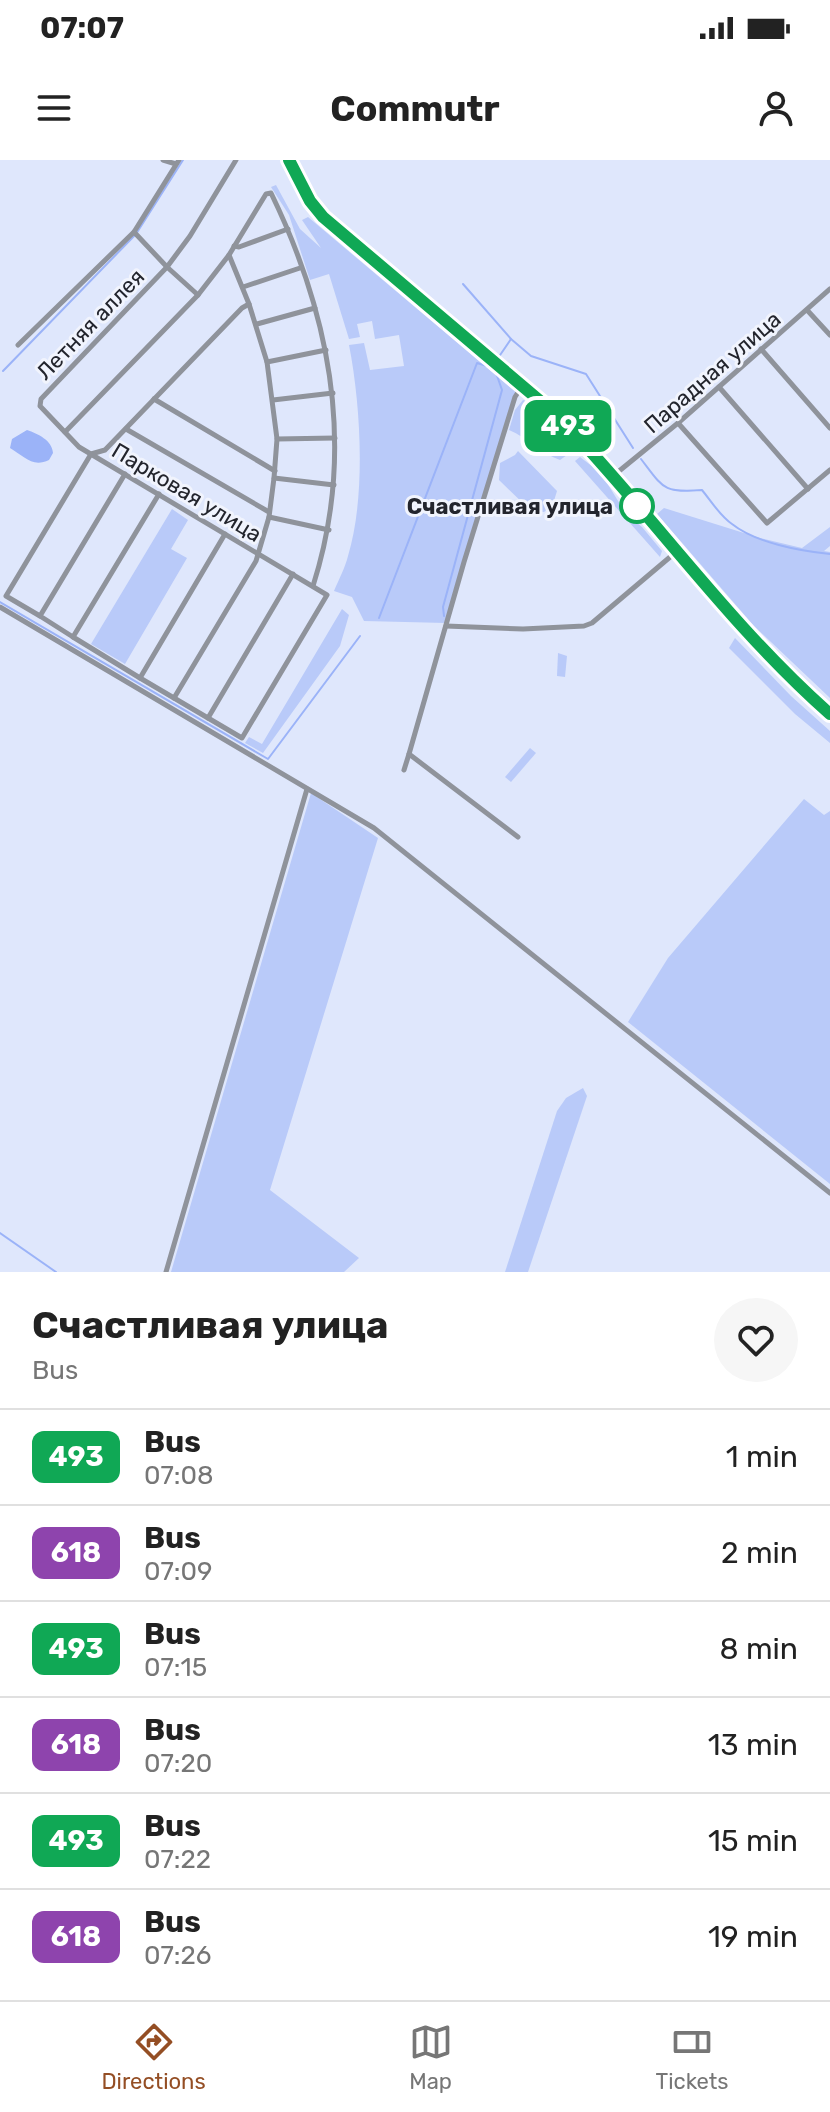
<!DOCTYPE html>
<html lang="en">
<head>
<meta charset="utf-8">
<style>
  :root { --surface:#fff; --page:#f6f6f6; --text:#222; --muted:#767676; --line:#e0e0e0; --accent:#944e24 }
  body { margin:0; font-family:Rubik,sans-serif; background:var(--page); color:var(--text); height:100vh; display:flex; flex-direction:column; font-size:30px; white-space:nowrap }
  * { box-sizing:border-box; margin:0 }
  p { font-size:26px; color:var(--muted) }
  .icon { flex:none; width:44px; height:44px; fill:none; stroke:currentColor; stroke-width:2; stroke-linecap:round; stroke-linejoin:round }
  .map { position:relative; height:1112px; overflow:hidden }
  .details { display:flex; flex-direction:column; background:var(--surface); flex:1 }
  .details>* { flex:none }
  .badge { padding:0 16px; border-radius:12px; font-size:28px; line-height:52px }
  .map>.badge { position:absolute; translate:-50% -50%; box-shadow:0 0 0 4px #fff }
  .round { display:grid; place-items:center; flex:none; width:84px; height:84px; border-radius:42px; background:var(--page) }
  .head { display:flex; align-items:center; justify-content:space-between; height:136px; padding:0 32px }
  h1 { font-size:38px; font-weight:700; line-height:60px }
  ul { padding:0; list-style:none }
  li { display:flex; align-items:center; gap:24px; height:96px; padding:0 32px; border-top:2px solid var(--line) }
  li div { flex:1 }
  li b { display:block; font-size:30px }
  li em { font-style:normal }
  li .badge { min-width:88px; font-weight:700; text-align:center }
  .status { display:flex; justify-content:space-between; align-items:center; height:56px; padding:0 40px; background:var(--surface); direction:ltr }
  .status svg { height:22px; fill:currentColor }
  header { display:flex; justify-content:space-between; align-items:center; height:104px; padding:0 32px; background:var(--surface); font-size:36px; font-weight:700 }
  .dock { display:flex; justify-content:space-around; align-items:center; height:112px; border-top:2px solid var(--line); background:var(--surface); font-size:22px; color:var(--muted) }
  .dock a { display:grid; justify-items:center; gap:4px }
  .dock .active { color:var(--accent) }
  .map>svg:first-child { display:block }
  .green { fill:#b9caf9 }
  .water { fill:#9bb3f8 }
  .lines { fill:none; stroke-linecap:round; stroke-linejoin:round }
  .stream { stroke:#9bb3f8; stroke-width:2 }
  .street { stroke:#8f939b; stroke-width:5 }
  .secondary { stroke:#666a76; stroke-width:7 }
  .line-casing { stroke:#fff; stroke-width:18 }
  .line { stroke:#10a855; stroke-width:12 }
  .stop-dot { fill:#fff; stroke:#10a855; stroke-width:4 }
  .labels { text-anchor:middle; stroke-width:6; stroke-linejoin:round; paint-order:stroke }
  .street-label { font-size:22px; fill:#23252d; stroke:#f1f4fd }
  .stop-label { font-size:22px; font-weight:bold; fill:#23252d; stroke:#f1f4fd; text-anchor:end }
</style>
</head>
<body>
<div class="status"><b>07:07</b><svg viewBox="0 0 49 12"><path d="M0 12V9h3v3zM5 12V6h3v6zM10 12V3h3v9zM15 12V0h3v12zM26 1h20v11H26zM47 4h2v5h-2z"/></svg></div>
<header><svg class="icon" aria-label="menu" viewBox="0 0 24 24"><path d="M4 6h16M4 12h16M4 18h16"/></svg>Commutr<svg class="icon" aria-label="person" viewBox="0 0 24 24"><circle cx="12" cy="8" r="4"/><path d="M4 21q1-7 8-7t8 7"/></svg></header>
<div class="map">
<svg width="830" height="1112" viewBox="0 0 830 1112">
  <rect width="100%" height="100%" fill="#dfe7fc"/>
  <g class="green">
    <path d="M 276,25 L 300,69 L 321,88 L 302,60 L 308,57 L 517,233 L 446,463 L 364,461 L 352,437 L 334,431 C 339,419 345,408 348,396 C 366,337 361,246 349,185 L 364,183 L 370,210 L 404,206 L 399,175 L 375,179 L 372,161 L 357,164 L 360,177 L 349,179 L 329,114 L 310,120 L 289,55 L 271,27 Z"/>
    <path d="M 523,240 L 529,242 L 574,290 L 560,300 C 542,294 528,278 509,270 L 515,250 Z"/>
    <path d="M 518,291 L 557,331 L 553,344 L 544,352 L 530,350 L 499,320 L 500,303 L 515,295 Z"/>
    <path d="M 580,297 L 601,313 L 626,354 L 642,367 L 662,391 L 660,397 L 575,301 Z"/>
    <path d="M 664,348 L 760,378 L 802,388 L 830,367 L 830,386 L 824,391 L 830,392 L 830,538 L 754,466 L 657,354 Z"/>
    <path d="M 172,349 L 188,360 L 171,389 L 187,398 L 125,504 L 91,484 Z"/>
    <path d="M 342,449 L 349,455 L 340,486 L 263,593 L 245,583 L 249,577 L 262,584 Z"/>
    <path d="M 735,478 L 791,536 L 830,571 L 830,583 L 795,554 L 729,488 Z"/>
    <path d="M 558,493 L 567,496 L 565,517 L 557,516 Z"/>
    <path d="M 530,588 L 536,593 L 511,622 L 505,617 Z"/>
    <path d="M 311,633 L 378,678 L 270,1030 L 359,1098 L 344,1112 L 171,1112 Z"/>
    <path d="M 804,639 L 824,655 L 830,651 L 830,1024 L 628,862 L 668,798 Z"/>
    <path d="M 583,928 L 587,936 L 528,1112 L 505,1112 L 557,951 L 566,938 Z"/>
  </g>
  <path class="water" d="M 27,270 C 38,274 52,280 53,293 L 49,300 C 32,308 24,296 10,288 L 12,279 Z"/>
  <g class="lines">
    <g class="stream">
      <path d="M 463,124 L 511,179 L 531,196 L 586,214 L 633,288"/>
      <path d="M 496,201 L 511,179"/>
      <path d="M 3,211 L 136,74 L 183,0"/>
      <path d="M 641,299 C 664,329 663,333 702,330 C 711,341 720,356 732,364 C 756,383 800,391 830,394"/>
      <path d="M 0,442 L 268,599 L 360,476"/>
      <path d="M 444,456 L 443,447 L 502,230 L 494,207"/>
      <path d="M 379,458 L 477,203 L 487,206 L 494,203"/>
      <path d="M 0,1073 L 56,1112"/>
    </g>
    <g class="street">
      <path d="M 163,0 L 176,4"/>
      <path d="M 134,72 L 167,107 L 198,135"/>
      <path d="M 234,86 L 239,87 L 288,69"/>
      <path d="M 243,127 L 300,108"/>
      <path d="M 807,150 L 830,175"/>
      <path d="M 257,164 L 315,148"/>
      <path d="M 18,185 L 134,72 L 179,0"/>
      <path d="M 761,189 L 830,268"/>
      <path d="M 267,202 L 326,190"/>
      <path d="M 719,227 L 808,329"/>
      <path d="M 154,239 L 275,311"/>
      <path d="M 273,240 L 333,233"/>
      <path d="M 678,263 L 767,363 L 830,310"/>
      <path d="M 126,269 L 269,352"/>
      <path d="M 65,272 L 198,135 L 229,95 L 266,34 L 271,33 C 332,159 356,291 313,426"/>
      <path d="M 277,279 L 335,278"/>
      <path d="M 613,316 L 678,263 L 830,129"/>
      <path d="M 274,318 L 334,325"/>
      <path d="M 159,334 L 73,477 L 140,518 L 225,374"/>
      <path d="M 269,357 L 329,370"/>
      <path d="M 0,447 L 374,668 L 830,1033"/>
      <path d="M 40,456 L 6,436 L 91,294 L 105,290 L 242,148 L 249,144"/>
      <path d="M 446,466 L 523,469 L 584,466 L 592,463 L 676,392"/>
      <path d="M 73,477 L 40,456 L 125,314"/>
      <path d="M 140,518 L 174,538 L 256,401 L 269,357 L 274,318 L 277,279 L 267,202 L 249,144 L 229,95"/>
      <path d="M 174,538 L 208,558 L 293,414"/>
      <path d="M 208,558 L 242,578 L 327,435 L 79,287 L 40,246 L 41,239 L 167,107 L 190,76 L 236,0"/>
      <path d="M 404,610 L 409,594"/>
      <path d="M 518,677 L 409,594 L 464,402 L 515,237 L 522,226"/>
      <path d="M 166,1112 L 307,629"/>
    </g>
    <path class="secondary" d="M 289,0 L 310,41 L 323,57 L 559,257 C 652,354 728,465 830,554"/>
  </g>
  <g class="lines">
    <defs>
      <path id="line" d="M 289,0 L 310,41 L 323,57 L 559,257 C 652,354 729,465 830,554"/>
    </defs>
    <use href="#line" class="line-casing"/>
    <use href="#line" class="line"/>
  </g>
  <circle class="stop-dot" cx="637" cy="346" r="16"/>
  <g class="labels">
    <g class="street-label">
      <text transform="translate(90 164) rotate(-46)" y="8">Летняя аллея</text>
      <text transform="translate(712 212) rotate(-41)" y="8">Парадная улица</text>
      <text transform="translate(187 332) rotate(31)" y="8">Парковая улица</text>
    </g>
    <g class="stop-label">
      <text x="613" y="354">Счастливая улица</text>
    </g>
  </g>
</svg>
<b class="badge" style="left:568px;top:266px;background:#10a855;color:#fff">493</b>
</div>
<section class="details">
<div class="head"><div><h1>Счастливая улица</h1><p>Bus</p></div><a class="round"><svg class="icon" aria-label="heart" viewBox="0 0 24 24"><path d="M12 20l-8-8c-3-5 5-10 8-4 3-6 11-1 8 4z"/></svg></a></div>
<ul>
<li><span class="badge" style="background:#10a855;color:#fff">493</span><div><b>Bus</b><p>07:08</p></div><em>1 min</em></li>
<li><span class="badge" style="background:#8e44ad;color:#fff">618</span><div><b>Bus</b><p>07:09</p></div><em>2 min</em></li>
<li><span class="badge" style="background:#10a855;color:#fff">493</span><div><b>Bus</b><p>07:15</p></div><em>8 min</em></li>
<li><span class="badge" style="background:#8e44ad;color:#fff">618</span><div><b>Bus</b><p>07:20</p></div><em>13 min</em></li>
<li><span class="badge" style="background:#10a855;color:#fff">493</span><div><b>Bus</b><p>07:22</p></div><em>15 min</em></li>
<li><span class="badge" style="background:#8e44ad;color:#fff">618</span><div><b>Bus</b><p>07:26</p></div><em>19 min</em></li>
</ul>
</section>
<nav class="dock">
<a class="active"><svg class="icon" aria-label="directions" viewBox="0 0 24 24"><path d="M12 3l9 9-9 9-9-9zM9 14v-3h6M13 9l2 2-2 2"/></svg>Directions</a>
<a><svg class="icon" aria-label="map" viewBox="0 0 24 24"><path d="M3 6l6-2 6 2 6-2v14l-6 2-6-2-6 2zM9 4v14M15 6v14"/></svg>Map</a>
<a><svg class="icon" aria-label="tickets" viewBox="0 0 24 24"><path d="M3 7h18v10H3zM15 7v10"/></svg>Tickets</a>
</nav>
</body>
</html>
